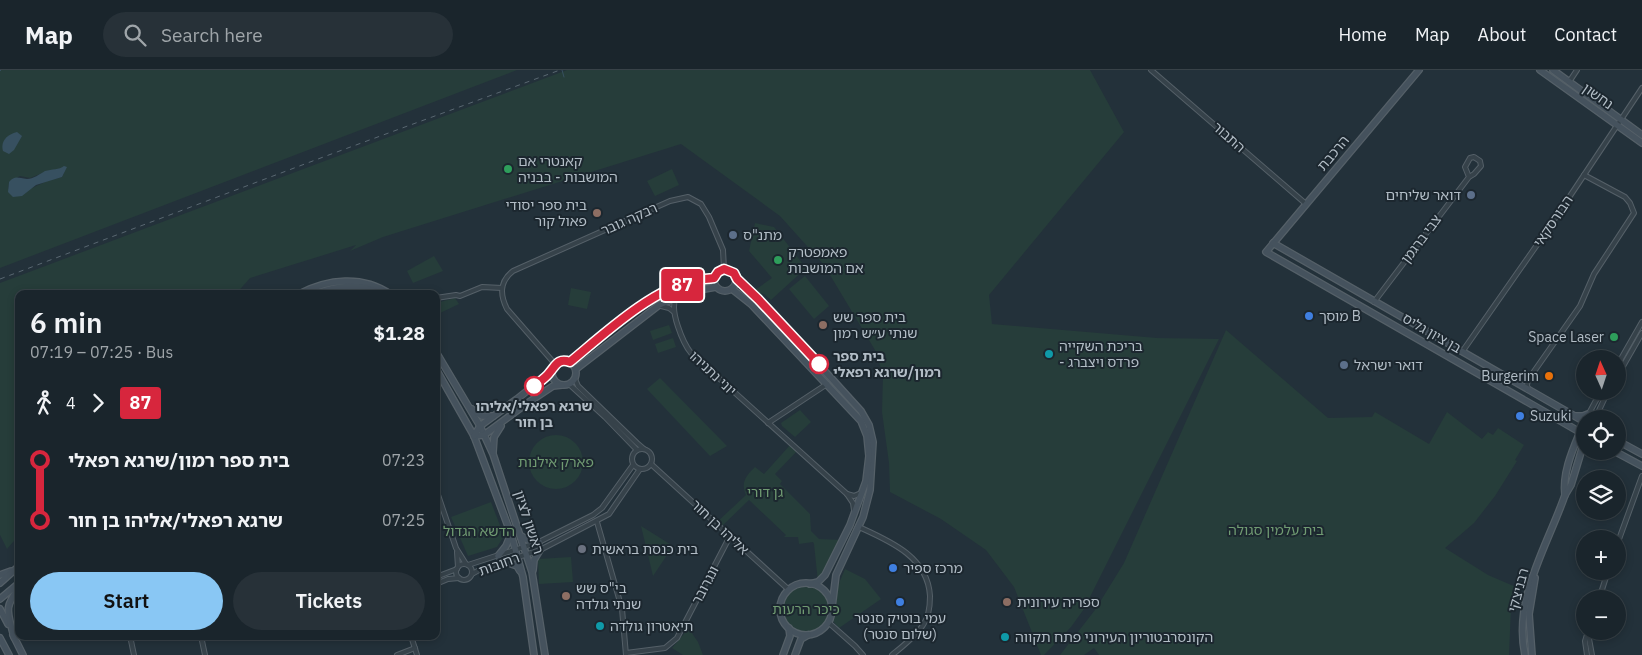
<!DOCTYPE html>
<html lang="en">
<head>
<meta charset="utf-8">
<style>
  :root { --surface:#1a252c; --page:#273138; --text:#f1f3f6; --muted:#9fa5a9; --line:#384248; --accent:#89c7f4 }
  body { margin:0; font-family:"IBM Plex Sans","Noto Sans Hebrew",sans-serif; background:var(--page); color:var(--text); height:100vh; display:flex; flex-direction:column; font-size:19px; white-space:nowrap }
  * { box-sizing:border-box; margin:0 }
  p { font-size:16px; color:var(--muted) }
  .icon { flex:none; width:28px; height:28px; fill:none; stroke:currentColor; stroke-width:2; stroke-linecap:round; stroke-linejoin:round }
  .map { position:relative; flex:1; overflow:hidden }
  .details { position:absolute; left:15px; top:220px; width:425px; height:350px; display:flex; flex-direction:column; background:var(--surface); border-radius:10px; box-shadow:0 2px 8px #0003,0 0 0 1px var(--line) }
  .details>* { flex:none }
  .badge { padding:0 10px; border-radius:4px; font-size:18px; line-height:32px }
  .needle { width:32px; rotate:357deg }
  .fabs { position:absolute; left:1576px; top:280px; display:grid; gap:10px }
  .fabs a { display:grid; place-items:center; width:50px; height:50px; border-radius:50%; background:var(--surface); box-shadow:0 2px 8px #0003,0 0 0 1px var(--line); font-size:25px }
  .map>.badge { position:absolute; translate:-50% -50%; box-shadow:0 0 0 2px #fff }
  .legs { display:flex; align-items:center; gap:8px; height:55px; padding:0 15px; font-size:16px }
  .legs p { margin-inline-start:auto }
  .head { display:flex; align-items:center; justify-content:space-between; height:85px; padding:0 15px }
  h1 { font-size:28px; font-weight:600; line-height:38px }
  .primary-button { display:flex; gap:10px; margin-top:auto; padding:10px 15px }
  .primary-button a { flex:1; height:58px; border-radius:30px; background:var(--accent); color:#111; font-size:20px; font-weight:600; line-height:58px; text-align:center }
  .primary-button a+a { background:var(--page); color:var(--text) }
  ul { padding:0 15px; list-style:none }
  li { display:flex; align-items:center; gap:18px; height:60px; font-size:19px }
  li i { display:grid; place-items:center; width:8px; height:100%; margin:0 6px; background:currentColor }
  li i::after { content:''; width:12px; height:12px; margin:-6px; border:4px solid; border-radius:50%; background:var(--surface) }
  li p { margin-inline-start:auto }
  li:first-child i { background:linear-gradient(#0000 50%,currentColor 0) }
  li:last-child i { background:linear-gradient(currentColor 50%,#0000 0) }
  header { display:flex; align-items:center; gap:30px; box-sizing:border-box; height:70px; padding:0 25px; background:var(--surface); border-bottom:1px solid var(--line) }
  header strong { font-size:24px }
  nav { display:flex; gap:28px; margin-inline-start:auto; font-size:18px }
  .search { width:350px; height:45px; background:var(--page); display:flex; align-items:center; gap:12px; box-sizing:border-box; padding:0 18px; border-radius:28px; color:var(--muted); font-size:19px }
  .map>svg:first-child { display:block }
  .green { fill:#263d3a; fill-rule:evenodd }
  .water { fill:#375060 }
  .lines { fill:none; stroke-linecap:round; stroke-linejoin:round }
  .stream { stroke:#375060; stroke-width:1 }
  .street-casing { stroke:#556068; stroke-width:6 }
  .secondary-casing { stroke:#556068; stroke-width:8 }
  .street { stroke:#36424a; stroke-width:4 }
  .secondary { stroke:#45525d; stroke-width:5.5 }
  .rail { stroke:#596771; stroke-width:1; stroke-dasharray:5 5; stroke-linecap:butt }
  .line-1-casing { stroke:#fff; stroke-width:11 }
  .line-1 { stroke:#d7263d; stroke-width:8 }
  .leisure-dot { fill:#2e9e5b; stroke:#1c272f; stroke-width:2 }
  .service-dot { fill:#5c6f8a; stroke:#1c272f; stroke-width:2 }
  .education-dot { fill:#8d6e63; stroke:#1c272f; stroke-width:2 }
  .shop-dot { fill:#3f7fe0; stroke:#1c272f; stroke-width:2 }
  .culture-dot { fill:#0f9aa8; stroke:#1c272f; stroke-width:2 }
  .stop-1-dot { fill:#fff; stroke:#d7263d; stroke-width:2.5 }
  .food-dot { fill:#e8710a; stroke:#1c272f; stroke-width:2 }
  .worship-dot { fill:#6b7280; stroke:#1c272f; stroke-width:2 }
  .labels { text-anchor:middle; stroke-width:4; stroke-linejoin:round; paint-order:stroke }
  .street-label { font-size:14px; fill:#b2bdc6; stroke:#1c272f }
  .poi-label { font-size:14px; fill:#b2bdc6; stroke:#1c272f; text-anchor:start }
  .stop-label { font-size:14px; font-weight:bold; fill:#b2bdc6; stroke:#1c272f; text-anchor:start }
  .park-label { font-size:14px; fill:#709b72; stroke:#1c272f }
</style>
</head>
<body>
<header>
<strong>Map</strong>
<div class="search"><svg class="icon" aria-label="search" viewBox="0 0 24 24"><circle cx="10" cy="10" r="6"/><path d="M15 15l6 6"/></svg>Search here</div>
<nav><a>Home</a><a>Map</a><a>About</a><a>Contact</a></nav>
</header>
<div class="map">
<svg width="1642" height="585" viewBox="0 0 1642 585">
  <rect width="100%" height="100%" fill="#23313a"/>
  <g class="green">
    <path d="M 0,0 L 517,0 L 0,198 ZM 62,99 L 64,103 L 62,107 L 47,111 L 32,118 L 8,119 L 9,112 L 20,106 L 30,108 L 45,102 Z"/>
    <path d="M 567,0 L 1090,0 L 1124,62 L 989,225 L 992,254 L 1157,268 L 1219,269 L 1084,539 L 1071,557 L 1044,585 L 1041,585 L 1014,517 L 986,480 L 941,449 L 890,422 L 889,393 L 882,342 L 883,305 L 875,280 L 824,195 L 780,146 L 681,74 L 383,167 L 350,181 L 356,175 L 250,208 L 236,224 L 19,224 L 19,465 L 7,479 L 0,465 L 0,213 Z"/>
    <path d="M 672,99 L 679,115 L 655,126 L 647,111 Z"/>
    <path d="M 755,153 L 774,157 L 806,198 L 771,230 L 764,224 L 758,223 L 755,220 L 772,208 L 749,181 Z"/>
    <path d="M 434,186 L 443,201 L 413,213 L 407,201 Z"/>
    <path d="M 805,206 L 829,236 L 814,249 L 789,219 Z"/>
    <path d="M 571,218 L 591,222 L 587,239 L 568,235 Z"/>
    <path d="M 455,228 L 459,234 L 436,245 L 436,233 Z"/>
    <path d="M 669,255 L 672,263 L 653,270 L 650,261 Z"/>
    <path d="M 1226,260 L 1328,348 L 1372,347 L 1375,342 L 1429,374 L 1447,342 L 1482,369 L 1488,362 L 1493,365 L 1498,358 L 1524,375 L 1515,390 L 1517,391 L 1495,426 L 1474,453 L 1445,478 L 1488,505 L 1516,517 L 1511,537 L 1509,585 L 1099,585 L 1094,578 L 1084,585 L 1060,585 L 1095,540 L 1124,493 Z"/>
    <path d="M 673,268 L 676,277 L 658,283 L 655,274 Z"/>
    <path d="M 660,308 L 727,376 L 710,386 L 647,319 Z"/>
    <path d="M 800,340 L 811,352 L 795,367 L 782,356 L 781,353 Z"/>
    <circle cx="556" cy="392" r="27"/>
    <path d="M 791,374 L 798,380 L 775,404 L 782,411 L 780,414 L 810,444 L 811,461 L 819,469 L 842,470 L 825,505 L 818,512 L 814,474 L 813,472 L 799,474 L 798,467 L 784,467 L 786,465 L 749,430 L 721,457 L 716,453 L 746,425 C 740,412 747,405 755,397 L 764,404 Z"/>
    <path d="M 491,432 L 504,466 L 497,477 L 468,486 L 451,447 Z"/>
    <path d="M 641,456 L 673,476 L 653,506 Z"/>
    <path d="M 571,487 L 573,512 L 539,514 L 538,489 Z"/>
    <path d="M 845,499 L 865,509 L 881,529 L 839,558 L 832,550 L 836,534 L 837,518 Z"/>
    <circle cx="806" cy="539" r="23"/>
    <path d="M 687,556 L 698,572 L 703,585 L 683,585 L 672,578 L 684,564 Z"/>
  </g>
  <g class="water">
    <path d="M 17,62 L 22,66 L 14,80 L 9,84 L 3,81 C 0,71 8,64 17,62 Z"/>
    <path d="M 64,96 L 67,97 L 62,107 L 36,115 L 22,126 L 13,127 L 8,122 L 9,112 C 15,105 18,108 27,109 C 33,109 40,104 45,101 C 52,99 59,100 64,96 Z"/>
  </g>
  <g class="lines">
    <g class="stream">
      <path d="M 562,0 L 564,7"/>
      <path d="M 0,1 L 1,0"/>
    </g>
    <defs>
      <g id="street">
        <path d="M 1151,0 L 1306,134"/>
        <path d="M 1569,12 L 1577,0"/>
        <path d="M 436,228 L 456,225 L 460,226 L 482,217 L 502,218"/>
        <path d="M 676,228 C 669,240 683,273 691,283 L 847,424 L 853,433 L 854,440"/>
        <path d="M 1374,232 L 1469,107 L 1474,104 L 1481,96 L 1480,91 L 1474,87 L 1470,88 L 1465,97 L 1469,107"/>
        <path d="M 661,236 L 669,238 L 674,242"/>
        <path d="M 1462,282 L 1546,162 L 1642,18"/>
        <path d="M 555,294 L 507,239 C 500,225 499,212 513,201 L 670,131 L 688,127 L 701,134 L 709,147 L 723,180 L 724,199"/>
        <path d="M 1618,294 L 1642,252"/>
        <path d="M 1618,305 L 1642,263"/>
        <path d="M 575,309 L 578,316 L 637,373 L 644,379"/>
        <path d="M 569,314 L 605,347 L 637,380"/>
        <path d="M 1528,320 L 1527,315 L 1528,310 L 1580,236 L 1594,204 L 1634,143 L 1630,133 L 1625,127 L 1584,105"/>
        <path d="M 1586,349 L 1601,321"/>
        <path d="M 1595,349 L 1608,321"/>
        <path d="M 768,353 L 827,314"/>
        <circle cx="642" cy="389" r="10"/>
        <path d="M 651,394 L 789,520"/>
        <path d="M 436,419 L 456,478 L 466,494"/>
        <path d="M 847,424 L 854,426 L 861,423"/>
        <path d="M 597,452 L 622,539 L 626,585"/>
        <path d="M 859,457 C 890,471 928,487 930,526 C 930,536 929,547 923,555 C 915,567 903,576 892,585"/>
        <path d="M 1618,472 L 1642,406"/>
        <path d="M 457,482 L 458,497"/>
        <circle cx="464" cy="502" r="8"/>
        <path d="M 468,495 L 539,472 L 593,445 L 602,438 L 633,395"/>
        <path d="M 472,504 L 481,499 L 540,480 L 609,444 L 640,399"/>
        <path d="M 436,507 L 457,499"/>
        <path d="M 436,514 L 448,509 L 459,508"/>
        <path d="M 1599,529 L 1608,501"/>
        <path d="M 828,552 L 855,576 L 863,585"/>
        <path d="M 1588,563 L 1592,585"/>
        <path d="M 130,566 L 134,585"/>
        <path d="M 201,566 L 205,585"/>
        <path d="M 411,566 L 417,585"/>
        <path d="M 626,583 L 665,578 L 677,568 L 730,466"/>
        <path d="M 397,585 L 415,578"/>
        <path d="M 1587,585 L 1585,571 L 1588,561"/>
      </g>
      <g id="secondary">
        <path d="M 1419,0 L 1266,182 L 1585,365"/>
        <path d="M 1540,0 L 1642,73"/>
        <path d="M 1553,0 L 1642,65"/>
        <path d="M 1273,173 L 1585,352"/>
        <circle cx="725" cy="210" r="11"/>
        <path d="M 737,209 L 758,229 L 832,309 L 861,341 L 869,355 L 873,372 L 870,420 L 863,447 L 836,505 L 832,537"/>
        <path d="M 732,219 L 751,234 L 861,351 L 867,366 L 869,386 L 866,411 L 850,455 L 825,505 L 818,512 L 810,514"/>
        <path d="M 299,224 C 328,209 362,205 390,224"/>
        <path d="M 314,224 C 337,216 358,212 381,224"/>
        <path d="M 436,282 L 480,356 L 493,384 L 532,502 L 545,585"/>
        <circle cx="564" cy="303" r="12"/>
        <path d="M 570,292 C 615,256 654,215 714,208"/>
        <path d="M 436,299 L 474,366 L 511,464 L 523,507 L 534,585"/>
        <path d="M 576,299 L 659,235 L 693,221 L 716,217"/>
        <path d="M 472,339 L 482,346 L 493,346"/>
        <path d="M 1576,346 L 1583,346 L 1588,344"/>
        <path d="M 474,366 L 484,365 L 526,334 L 553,316 L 562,315"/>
        <path d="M 474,366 L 480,356 L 517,329 L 552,301"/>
        <path d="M 1618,371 L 1642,384"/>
        <path d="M 1614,381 L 1642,396"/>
        <path d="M 493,382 L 494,367 L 501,356"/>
        <path d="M 1565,425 C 1562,400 1575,375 1584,352"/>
        <path d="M 521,466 L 528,470 L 539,472"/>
        <path d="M 498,486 L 506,476 L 511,464"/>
        <path d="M 503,491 L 517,496 L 520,501"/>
        <path d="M 533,500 L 534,490 L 540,480"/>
        <path d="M 0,505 L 11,501"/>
        <path d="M 0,513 L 19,496"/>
        <circle cx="806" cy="539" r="26"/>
        <path d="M 0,529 L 19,513"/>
        <path d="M 0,539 L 8,554"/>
        <path d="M 13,565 L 23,585"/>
        <path d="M 14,567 C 8,543 3,538 19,518"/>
        <path d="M 0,568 L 9,585"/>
        <path d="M 783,585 L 790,566 L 789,558"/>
        <path d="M 795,585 L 801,569 L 808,565"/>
        <path d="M 1525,585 C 1513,528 1547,477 1565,425 L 1571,415 L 1585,369"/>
        <path d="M 1532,585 L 1529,544 L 1535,508"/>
      </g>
    </defs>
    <use href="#street" class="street-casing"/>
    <use href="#secondary" class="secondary-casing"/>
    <use href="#street" class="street"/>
    <use href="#secondary" class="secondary"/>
    <path class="rail" d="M 0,209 L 326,86 L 560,0"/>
  </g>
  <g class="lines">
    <defs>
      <path id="line-1" d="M 534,316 C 539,312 546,308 550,302 C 556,295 558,288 570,292 C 604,264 652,219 695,210 C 701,209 708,209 714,208 L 718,202 L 724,199 L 734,203 L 737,209 L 758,229 L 819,294"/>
    </defs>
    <use href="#line-1" class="line-1-casing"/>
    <use href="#line-1" class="line-1"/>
  </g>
  <g class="leisure-dot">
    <circle cx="508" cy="99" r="5"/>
    <circle cx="778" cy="190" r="5"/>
    <circle cx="1614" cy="267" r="5"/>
  </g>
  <g class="service-dot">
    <circle cx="1471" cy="125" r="5"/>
    <circle cx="733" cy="165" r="5"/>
    <circle cx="1344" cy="295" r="5"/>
  </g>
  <g class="education-dot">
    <circle cx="597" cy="143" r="5"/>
    <circle cx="823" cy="255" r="5"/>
    <circle cx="566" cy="526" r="5"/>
    <circle cx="1007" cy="532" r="5"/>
  </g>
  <g class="shop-dot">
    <circle cx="1309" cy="246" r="5"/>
    <circle cx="1520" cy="346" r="5"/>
    <circle cx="893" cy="498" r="5"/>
    <circle cx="900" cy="532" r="5"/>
  </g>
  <g class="culture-dot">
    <circle cx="1049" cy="284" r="5"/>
    <circle cx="600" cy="556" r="5"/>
    <circle cx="1005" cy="567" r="5"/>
  </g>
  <g class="stop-1-dot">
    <circle cx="819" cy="294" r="9"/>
    <circle cx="534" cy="316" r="9"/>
  </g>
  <circle class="food-dot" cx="1549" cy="306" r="5"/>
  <circle class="worship-dot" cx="582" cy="479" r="5"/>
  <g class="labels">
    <g class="street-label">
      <text transform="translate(1598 26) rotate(35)" y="5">נחשון</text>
      <text transform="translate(1229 67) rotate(41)" y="5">התבור</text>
      <text transform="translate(1333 83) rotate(-50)" y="5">הרכבת</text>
      <text transform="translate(629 149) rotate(-24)" y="5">רבקה גובר</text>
      <text transform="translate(1553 151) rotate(-56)" y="5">הבורסקאי</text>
      <text transform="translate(1421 169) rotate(-53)" y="5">צבי ברגמן</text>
      <text transform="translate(1432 263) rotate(30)" y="5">בן ציון גליס</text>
      <text transform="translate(713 303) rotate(43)" y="5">יוני נתניהו</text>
      <text transform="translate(529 452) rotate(72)" y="5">ראשון לציון</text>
      <text transform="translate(720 457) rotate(43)" y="5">אליהו בן חור</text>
      <text transform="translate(499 494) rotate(-20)" y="5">רחובות</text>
      <text transform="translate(705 515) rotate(-62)" y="5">ונגרובר</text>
      <text transform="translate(1518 520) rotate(-75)" y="5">רבניצקי</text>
    </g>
    <g class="poi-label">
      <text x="518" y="96">קאנטרי אם<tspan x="518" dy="16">המושבות - בבניה</tspan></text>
      <text x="1461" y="130" text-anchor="end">דואר שליחים</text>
      <text x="587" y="140" text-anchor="end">בית ספר יסודי<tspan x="587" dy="16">פאול קור</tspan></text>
      <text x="743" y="170">מתנ"ס</text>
      <text x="788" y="187">פאמפטרק<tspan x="788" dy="16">אם המושבות</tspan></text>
      <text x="1319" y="251">מוסך B</text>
      <text x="833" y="252">בית ספר שש<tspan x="833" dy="16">שנתי ע״ש רמון</tspan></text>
      <text x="1604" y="272" text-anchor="end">Space Laser</text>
      <text x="1059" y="281">בריכת השקייה<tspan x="1059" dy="16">- פרדס ויצברג</tspan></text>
      <text x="1354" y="300">דואר ישראל</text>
      <text x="1539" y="311" text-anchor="end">Burgerim</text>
      <text x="1530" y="351">Suzuki</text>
      <text x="592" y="484">בית כנסת בראשית</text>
      <text x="903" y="503">מרכז ספיר</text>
      <text x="576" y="523">בי"ס שש<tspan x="576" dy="16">שנתי גולדה</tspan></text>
      <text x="1017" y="537">ספריה עירונית</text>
      <text x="900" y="553" text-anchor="middle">עמי בוטיק סנטר<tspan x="900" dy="16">(שלום סנטר)</tspan></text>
      <text x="610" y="561">תיאטרון גולדה</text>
      <text x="1015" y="572">הקונסרבטוריון העירוני פתח תקווה</text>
    </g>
    <g class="stop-label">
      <text x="833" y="291">בית ספר<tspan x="833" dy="16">רמון/שרגא רפאלי</tspan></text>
      <text x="534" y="341" text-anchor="middle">שרגא רפאלי/אליהו<tspan x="534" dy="16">בן חור</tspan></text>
    </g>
    <g class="park-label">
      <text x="556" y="397">פארק אילנות</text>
      <text x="765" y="427">גן דורי</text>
      <text x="1276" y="465">בית עלמין סגולה</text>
      <text x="479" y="466">הדשא הגדול</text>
      <text x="806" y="544">כיכר הרעות</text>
    </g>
  </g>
</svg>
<div class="fabs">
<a><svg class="needle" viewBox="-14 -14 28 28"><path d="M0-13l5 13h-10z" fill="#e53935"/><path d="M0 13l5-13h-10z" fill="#9fa5a9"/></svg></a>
<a><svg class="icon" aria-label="locate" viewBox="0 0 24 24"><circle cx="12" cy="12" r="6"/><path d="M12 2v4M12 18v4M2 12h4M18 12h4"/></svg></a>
<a><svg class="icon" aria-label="layers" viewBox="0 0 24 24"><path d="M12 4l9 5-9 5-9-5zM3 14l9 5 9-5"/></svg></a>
<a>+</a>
<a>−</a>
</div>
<b class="badge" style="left:682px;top:215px;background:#d7263d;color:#fff">87</b>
<section class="details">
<div class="head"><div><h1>6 min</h1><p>07:19 – 07:25 · Bus</p></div><b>$1.28</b></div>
<div class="legs"><svg class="icon" aria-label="walk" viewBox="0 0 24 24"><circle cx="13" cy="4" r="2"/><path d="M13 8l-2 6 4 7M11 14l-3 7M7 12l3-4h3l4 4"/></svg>4<svg class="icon" aria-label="forward" viewBox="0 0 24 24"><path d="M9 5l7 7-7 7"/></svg><b class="badge" style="background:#d7263d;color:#fff">87</b></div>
<ul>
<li><i style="color:#d7263d"></i><b>בית ספר רמון/שרגא רפאלי</b><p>07:23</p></li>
<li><i style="color:#d7263d"></i><b>שרגא רפאלי/אליהו בן חור</b><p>07:25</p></li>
</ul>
<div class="primary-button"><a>Start</a><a>Tickets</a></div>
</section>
</div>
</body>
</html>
